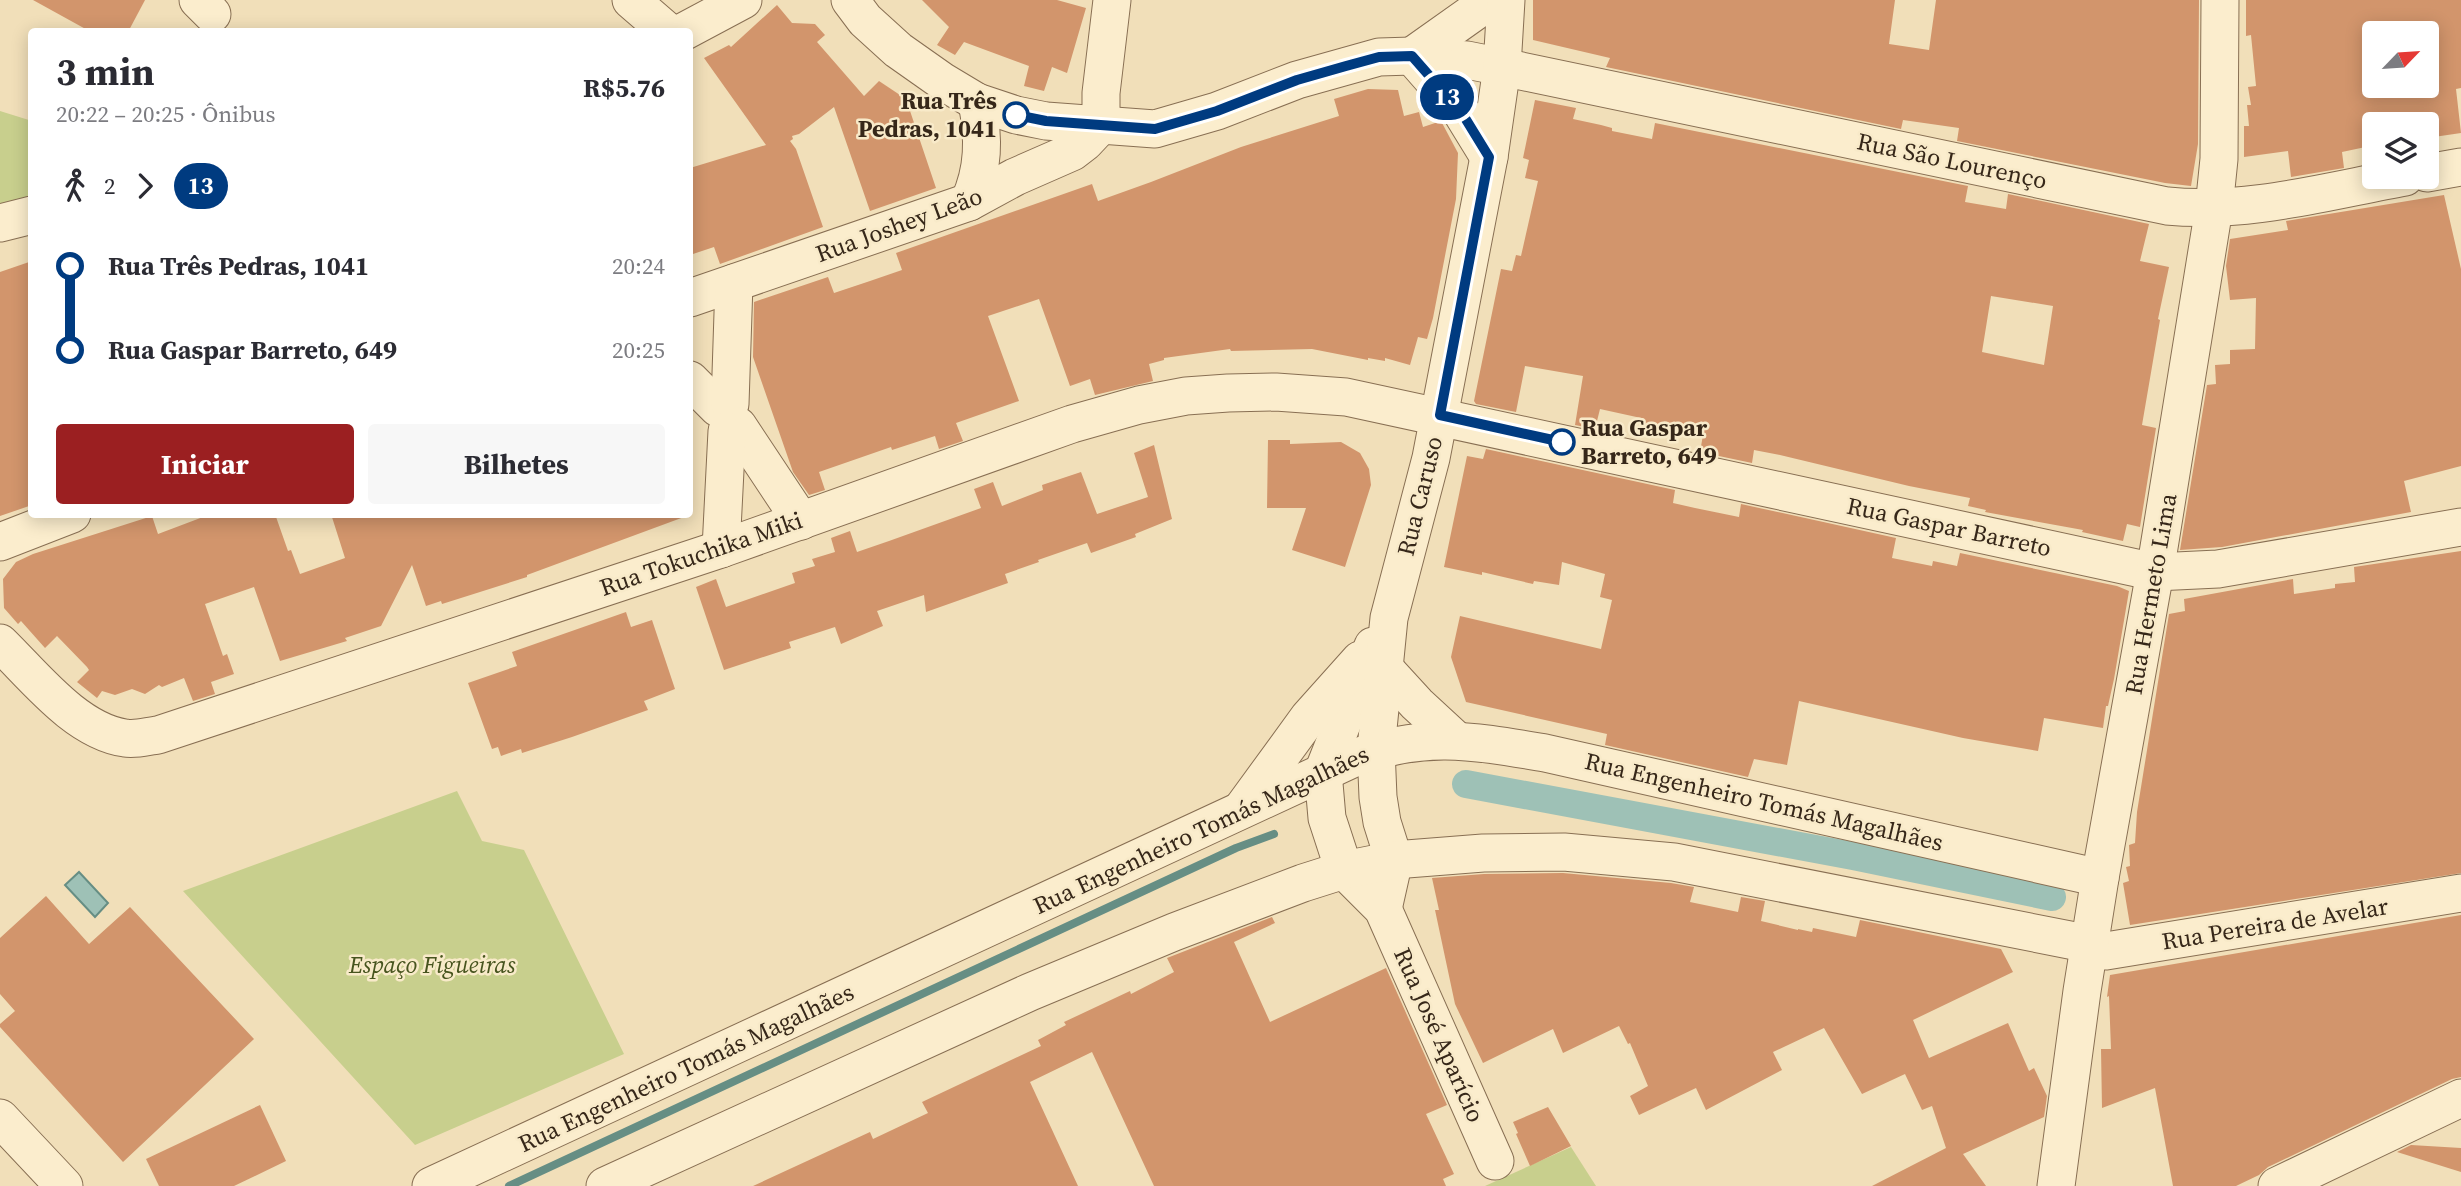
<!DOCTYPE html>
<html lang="pt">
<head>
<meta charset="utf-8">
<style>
  :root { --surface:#fff; --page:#f7f7f7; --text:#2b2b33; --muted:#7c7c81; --accent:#9b1f21 }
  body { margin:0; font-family:"Source Serif 4",serif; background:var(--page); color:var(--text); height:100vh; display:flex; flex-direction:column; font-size:26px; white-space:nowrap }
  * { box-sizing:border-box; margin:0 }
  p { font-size:23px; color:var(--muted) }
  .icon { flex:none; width:38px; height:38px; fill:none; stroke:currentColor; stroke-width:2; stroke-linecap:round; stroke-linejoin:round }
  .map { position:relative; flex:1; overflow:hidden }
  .side { position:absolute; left:28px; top:28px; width:665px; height:490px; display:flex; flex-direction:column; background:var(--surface); border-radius:7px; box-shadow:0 4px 18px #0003 }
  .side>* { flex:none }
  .badge { padding:0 14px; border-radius:23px; font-size:24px; line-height:46px }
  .needle { width:46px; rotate:65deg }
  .buttons { position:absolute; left:2362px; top:21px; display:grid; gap:14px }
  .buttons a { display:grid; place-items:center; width:77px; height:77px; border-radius:7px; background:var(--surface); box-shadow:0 4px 18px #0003; font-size:35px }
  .map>.badge { position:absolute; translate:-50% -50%; box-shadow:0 0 0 4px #fff }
  .legs { display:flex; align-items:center; gap:10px; height:77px; padding:0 28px; font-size:23px }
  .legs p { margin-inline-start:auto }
  .head { display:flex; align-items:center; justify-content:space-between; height:119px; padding:0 28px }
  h1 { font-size:38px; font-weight:700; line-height:52px }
  .button { display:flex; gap:14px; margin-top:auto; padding:14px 28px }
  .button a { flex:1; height:80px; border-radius:7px; background:var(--accent); color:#fff; font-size:28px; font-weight:700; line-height:80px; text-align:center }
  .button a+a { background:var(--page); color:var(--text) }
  ul { padding:0 28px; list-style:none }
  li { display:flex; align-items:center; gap:24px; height:84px; font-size:26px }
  li i { display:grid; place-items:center; width:10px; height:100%; margin:0 9px; background:currentColor }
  li i::after { content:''; width:18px; height:18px; margin:-9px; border:5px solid; border-radius:50%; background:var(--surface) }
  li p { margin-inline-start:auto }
  li:first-child i { background:linear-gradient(#0000 50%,currentColor 0) }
  li:last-child i { background:linear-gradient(currentColor 50%,#0000 0) }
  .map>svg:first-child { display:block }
  .green { fill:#c8cf8d }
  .water { fill:#9ec1b6; stroke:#668e84; stroke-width:2 }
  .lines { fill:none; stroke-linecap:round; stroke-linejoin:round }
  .stream { stroke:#668e84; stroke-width:8 }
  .canal { stroke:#9ec1b6; stroke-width:28 }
  .building { fill:#d2956c; fill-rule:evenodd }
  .minor-casing { stroke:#886f53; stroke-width:39 }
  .minor { stroke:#fbedcd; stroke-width:37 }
  .line-1-casing { stroke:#fff; stroke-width:16 }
  .line-1 { stroke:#003b80; stroke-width:10 }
  .stop-1-dot { fill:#fff; stroke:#003b80; stroke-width:3.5 }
  .labels { text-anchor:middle; stroke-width:5; stroke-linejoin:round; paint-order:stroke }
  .stop-label { font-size:24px; font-weight:bold; fill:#362719; stroke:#f8eac9; text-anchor:end }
  .street-label { font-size:24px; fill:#362719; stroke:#f8eac9 }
  .park-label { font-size:24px; font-style:italic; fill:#47541e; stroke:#f8eac9 }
</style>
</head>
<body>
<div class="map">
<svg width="2461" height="1186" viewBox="0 0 2461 1186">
  <rect width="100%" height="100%" fill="#f1dfb9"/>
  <g class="green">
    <path d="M 0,111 L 32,121 L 31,200 L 0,209 Z"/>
    <path d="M 457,791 L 482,841 L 524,850 L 624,1054 L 415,1145 L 183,891 Z"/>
    <path d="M 1571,1147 L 1596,1186 L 1485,1186 Z"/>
  </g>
  <path class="water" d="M 79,872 L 108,903 L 95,917 L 65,885 Z"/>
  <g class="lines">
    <path class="stream" d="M 509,1186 L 1236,848 L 1274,834"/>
    <path class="canal" d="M 1466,784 L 1853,856 L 2052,897"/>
  </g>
  <g class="building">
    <path d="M 33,0 L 145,0 L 128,32 L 91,32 Z"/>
    <path d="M 922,0 L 1057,0 L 1086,8 L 1067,73 L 1052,67 L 1044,91 L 1024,86 L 1029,66 L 964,42 L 955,55 L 937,45 L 949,27 Z"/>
    <path d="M 1533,0 L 1895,0 L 1889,44 L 1929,50 L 1936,0 L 2199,0 L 2198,144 L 2191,186 L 2165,183 L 1957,141 L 1959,128 L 1903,120 L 1901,129 L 1606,67 L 1610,58 L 1533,40 Z"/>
    <path d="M 2246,0 L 2461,0 L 2461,88 L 2456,89 L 2461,133 L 2427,138 L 2427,124 L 2375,124 L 2375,145 L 2342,152 L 2344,168 L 2291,177 L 2288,151 L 2244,157 L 2244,126 L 2249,126 L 2247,105 L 2251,105 L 2248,87 L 2256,86 L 2251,35 L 2246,36 ZM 2375,33 L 2427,33 L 2427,86 L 2375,86 Z"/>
    <path d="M 777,5 L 792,23 L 815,24 L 825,35 L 817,42 L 864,96 L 879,81 L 906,99 L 936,188 L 870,211 L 834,107 L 799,134 L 792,136 L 793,139 L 790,141 L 796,149 L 823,227 L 720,264 L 714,247 L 690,255 L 690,168 L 766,145 L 704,58 L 729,45 L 731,47 Z"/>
    <path d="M 1368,89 L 1398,90 L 1404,116 L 1419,112 L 1423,127 L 1441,121 L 1458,153 L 1456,199 L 1433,318 L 1427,339 L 1418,337 L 1410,365 L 1385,358 L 1385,361 L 1368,358 L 1368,360 L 1312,349 L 1231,351 L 1230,349 L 1164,358 L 1164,360 L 1149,364 L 1153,381 L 1095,395 L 1090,379 L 1070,386 L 1039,299 L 988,316 L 1019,401 L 956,423 L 963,441 L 939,449 L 935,436 L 892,450 L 891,447 L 819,472 L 825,490 L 809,495 L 793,472 L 753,357 L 754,302 L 828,277 L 834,293 L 870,281 L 902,270 L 896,253 L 1092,184 L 1098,201 L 1151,182 L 1241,147 L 1339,116 L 1334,99 Z"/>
    <path d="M 1535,100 L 1576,108 L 1573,119 L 1601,125 L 1612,128 L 1612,131 L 1652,139 L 1655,123 L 1968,186 L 1965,202 L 2006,209 L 2008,194 L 2149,224 L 2140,261 L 2169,267 L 2158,319 L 2160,320 L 2142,425 L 2156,428 L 2140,527 L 2127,524 L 2123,541 L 2082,532 L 2083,530 L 1985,512 L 1986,510 L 1968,506 L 1970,498 L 1909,486 L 1780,455 L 1754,450 L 1752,463 L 1700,452 L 1703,435 L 1640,423 L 1641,418 L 1600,409 L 1595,429 L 1575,425 L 1583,376 L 1525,366 L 1516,412 L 1476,404 L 1474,401 L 1501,269 L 1512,271 L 1516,255 L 1521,256 L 1538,181 L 1525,178 L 1529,160 L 1523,158 ZM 1991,296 L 2053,306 L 2044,365 L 1982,352 Z"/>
    <path d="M 2444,195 L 2461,269 L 2461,466 L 2404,481 L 2411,512 L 2222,547 L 2180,550 L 2207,385 L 2216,384 L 2215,365 L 2230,364 L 2230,350 L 2255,349 L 2256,298 L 2230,300 L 2226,266 L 2230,239 L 2288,230 L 2286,221 Z"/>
    <path d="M 32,261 L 32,505 L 0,516 L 0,272 Z"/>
    <path d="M 1268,440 L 1290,440 L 1290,444 L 1341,442 L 1360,453 L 1369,469 L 1371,485 L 1345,567 L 1292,550 L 1306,508 L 1267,508 Z"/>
    <path d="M 1154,445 L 1172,519 L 1135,534 L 1136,537 L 1091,553 L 1087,543 L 1038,560 L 1039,562 L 1005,574 L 1008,583 L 926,612 L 924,595 L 877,611 L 883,626 L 841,644 L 835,627 L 789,642 L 791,648 L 724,670 L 696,587 L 716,579 L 726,607 L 795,583 L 792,573 L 815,566 L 812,559 L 835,552 L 831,538 L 850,531 L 857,552 L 889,541 L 981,508 L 974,489 L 993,482 L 1002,506 L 1043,490 L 1042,485 L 1081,472 L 1097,514 L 1148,497 L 1134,453 Z"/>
    <path d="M 1486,449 L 1675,490 L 1673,503 L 1695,508 L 1739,517 L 1741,504 L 1896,538 L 1892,558 L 1932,566 L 1933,561 L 1957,566 L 1960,553 L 2117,586 L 2129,591 L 2114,679 L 2108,706 L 2106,706 L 2103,728 L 2044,718 L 2038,751 L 1963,738 L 1799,701 L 1787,765 L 1754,759 L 1748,777 L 1605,745 L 1607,734 L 1466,702 L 1451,657 L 1460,616 L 1601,649 L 1612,600 L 1600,597 L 1605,574 L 1562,562 L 1559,585 L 1534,581 L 1533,584 L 1482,572 L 1482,575 L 1444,567 L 1467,456 L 1483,459 Z"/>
    <path d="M 211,514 L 275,514 L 288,551 L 291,550 L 300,574 L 345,558 L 331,514 L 683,514 L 684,517 L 527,575 L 527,577 L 442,604 L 441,601 L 426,606 L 412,565 L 381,626 L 345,638 L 347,641 L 280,661 L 254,587 L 205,604 L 223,656 L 227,654 L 234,674 L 211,682 L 215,694 L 193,701 L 184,678 L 162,687 L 159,685 L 145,694 L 132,689 L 115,695 L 102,691 L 97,698 L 77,682 L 89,670 L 87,667 L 57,636 L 45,648 L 21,621 L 18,624 L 4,608 L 3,579 L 16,562 L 33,554 L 152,516 L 158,534 Z"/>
    <path d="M 2461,551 L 2461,873 L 2130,925 L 2123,883 L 2129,881 L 2126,867 L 2130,866 L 2129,845 L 2135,843 L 2137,812 L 2169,614 L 2185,611 L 2184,599 L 2293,579 L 2294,594 L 2335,588 L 2335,584 L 2355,582 L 2354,567 Z"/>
    <path d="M 626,612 L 631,627 L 652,620 L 675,689 L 644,701 L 648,710 L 572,737 L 522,753 L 521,749 L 501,756 L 498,747 L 492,749 L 468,683 L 517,666 L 512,652 Z"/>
    <path d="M 1563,873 L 1671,883 L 1694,887 L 1690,902 L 1738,912 L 1741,897 L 1765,901 L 1761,921 L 1798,930 L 1798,929 L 1812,932 L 1813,928 L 1856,937 L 1860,920 L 2001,949 L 2013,972 L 1913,1020 L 1929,1058 L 2008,1023 L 2029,1071 L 2034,1068 L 2047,1096 L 2044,1117 L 1963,1154 L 1986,1186 L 1872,1186 L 1946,1148 L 1932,1106 L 1922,1110 L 1905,1074 L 1862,1094 L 1824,1028 L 1773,1052 L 1782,1070 L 1706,1110 L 1696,1088 L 1639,1115 L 1630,1096 L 1648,1086 L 1630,1043 L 1628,1044 L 1619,1026 L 1563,1053 L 1553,1029 L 1483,1063 L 1455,1004 L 1435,910 L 1439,910 L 1432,878 L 1484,874 Z"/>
    <path d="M 46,896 L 89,944 L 130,907 L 254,1039 L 123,1162 L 0,1027 L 0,1024 L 15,1011 L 0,994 L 0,938 Z"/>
    <path d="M 2461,915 L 2461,1077 L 2452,1079 L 2268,1167 L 2259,1175 L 2236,1186 L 2173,1186 L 2155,1088 L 2102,1108 L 2101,1049 L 2111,1049 L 2109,996 L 2107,997 L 2110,975 Z"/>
    <path d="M 1272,917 L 1275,923 L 1234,942 L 1270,1022 L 1386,968 L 1447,1105 L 1426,1114 L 1454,1174 L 1443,1179 L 1446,1186 L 1154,1186 L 1092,1052 L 1030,1082 L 1078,1186 L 753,1186 L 870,1132 L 873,1139 L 928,1113 L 922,1102 L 1041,1046 L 1038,1040 L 1066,1025 L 1064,1022 L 1130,991 L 1131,994 L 1174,972 L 1167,958 Z"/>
    <path d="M 260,1105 L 286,1161 L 234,1186 L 159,1186 L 146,1159 Z"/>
    <path d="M 1548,1107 L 1571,1146 L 1530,1166 L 1516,1134 L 1518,1133 L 1513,1122 Z"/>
    <path d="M 2411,1145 L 2461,1148 L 2461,1172 L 2397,1152 Z"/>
  </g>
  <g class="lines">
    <defs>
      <g id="minor">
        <path d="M 198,0 L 212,14"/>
        <path d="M 631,0 L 668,32"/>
        <path d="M 850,0 L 865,20 L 898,50 L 942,81 L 977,102 L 1016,115 L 1046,121 L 1155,129 L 1217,111 L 1297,80 L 1379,57 L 1412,56 L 1467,60 L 1502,67 L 2167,206 C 2247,214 2328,191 2405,177"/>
        <path d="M 683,32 L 743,0"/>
        <path d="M 1412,56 L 1462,113 L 1489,157"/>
        <path d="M 1412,56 L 1491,0"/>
        <path d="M 1101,125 L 1101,93 L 1112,0"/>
        <path d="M 2427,173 L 2461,167"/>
        <path d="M 969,202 C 984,169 984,138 977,102"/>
        <path d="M 0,223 L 32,215"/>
        <path d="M 690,298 L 969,202 L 1015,177 L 1072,152 L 1085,142 L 1101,125"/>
        <path d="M 690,380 L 718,408"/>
        <path d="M 730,404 L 734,283"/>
        <path d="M 738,426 L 801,521"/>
        <path d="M 0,542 L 72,514"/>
        <path d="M 721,549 L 727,431"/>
        <path d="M 0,643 C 34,676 76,731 125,738 C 136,740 148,736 158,735 L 721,549 L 1072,424 L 1139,405 L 1186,396 L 1228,393 L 1276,392 L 1346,397 L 2155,572 L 2218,569 L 2461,527"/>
        <path d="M 1373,646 L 1323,772 L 1327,818 L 1344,870 L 1383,909 L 1495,1161"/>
        <path d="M 1384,668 L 1417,704 L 1456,740"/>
        <path d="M 1242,809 L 1309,717 L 1360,660"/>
        <path d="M 1383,909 L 1394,860 L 1382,822 L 1378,797 L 1376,749 L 1389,618 L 1431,458 L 1489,157 L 1502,67 L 1506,0"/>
        <path d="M 0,1118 L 64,1186"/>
        <path d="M 431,1186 L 1352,759 C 1422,731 1474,741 1545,753 L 2100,878"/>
        <path d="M 605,1186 L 1030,992 L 1174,932 L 1303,883 L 1344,870 L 1394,860 L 1483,853 L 1564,852 L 1674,862 L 2090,944 L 2106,951 L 2461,893"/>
        <path d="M 2056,1186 L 2082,991 L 2100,878 L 2155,572 L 2214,208 L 2219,159 L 2220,0"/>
        <path d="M 2277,1186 L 2461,1098"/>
      </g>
    </defs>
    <use href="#minor" class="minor-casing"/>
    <use href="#minor" class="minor"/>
  </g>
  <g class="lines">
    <defs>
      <path id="line-1" d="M 1016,115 L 1046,121 L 1155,129 L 1217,111 L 1297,80 L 1346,66 L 1379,57 L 1412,56 L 1462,113 L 1489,157 L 1440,415 L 1562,442"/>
    </defs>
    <use href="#line-1" class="line-1-casing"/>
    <use href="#line-1" class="line-1"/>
  </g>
  <g class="stop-1-dot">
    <circle cx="1016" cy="115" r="12"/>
    <circle cx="1562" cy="442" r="12"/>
  </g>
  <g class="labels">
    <g class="stop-label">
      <text x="997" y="109">Rua Três<tspan x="997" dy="28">Pedras, 1041</tspan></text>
      <text x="1581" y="436" text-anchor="start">Rua Gaspar<tspan x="1581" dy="28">Barreto, 649</tspan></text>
    </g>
    <g class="street-label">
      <text transform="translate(1952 161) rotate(12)" y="8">Rua São Lourenço</text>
      <text transform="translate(899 225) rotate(-20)" y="8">Rua Joshey Leão</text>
      <text transform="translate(1420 496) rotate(-76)" y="8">Rua Caruso</text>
      <text transform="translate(1949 527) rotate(12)" y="8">Rua Gaspar Barreto</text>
      <text transform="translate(701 554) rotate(-19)" y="8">Rua Tokuchika Miki</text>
      <text transform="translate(2151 594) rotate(-80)" y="8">Rua Hermeto Lima</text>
      <text transform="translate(1764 802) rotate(13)" y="8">Rua Engenheiro Tomás Magalhães</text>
      <text transform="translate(1201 830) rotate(-25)" y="8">Rua Engenheiro Tomás Magalhães</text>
      <text transform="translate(2275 924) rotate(-9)" y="8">Rua Pereira de Avelar</text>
      <text transform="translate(1439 1035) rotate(66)" y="8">Rua José Aparício</text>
      <text transform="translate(686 1068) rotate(-25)" y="8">Rua Engenheiro Tomás Magalhães</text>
    </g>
    <g class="park-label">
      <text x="432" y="973">Espaço Figueiras</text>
    </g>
  </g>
</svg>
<div class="buttons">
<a><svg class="needle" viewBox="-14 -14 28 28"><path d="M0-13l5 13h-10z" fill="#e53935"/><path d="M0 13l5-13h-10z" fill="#7c7c81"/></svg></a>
<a><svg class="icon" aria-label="layers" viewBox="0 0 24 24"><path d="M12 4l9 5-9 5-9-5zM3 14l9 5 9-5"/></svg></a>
</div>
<b class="badge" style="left:1447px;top:97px;background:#003b80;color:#fff">13</b>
<section class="side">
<div class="head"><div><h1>3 min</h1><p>20:22 – 20:25 · Ônibus</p></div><b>R$5.76</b></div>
<div class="legs"><svg class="icon" aria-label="walk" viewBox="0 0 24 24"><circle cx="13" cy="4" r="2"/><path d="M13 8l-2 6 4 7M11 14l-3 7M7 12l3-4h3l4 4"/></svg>2<svg class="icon" aria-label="forward" viewBox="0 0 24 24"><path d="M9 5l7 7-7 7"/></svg><b class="badge" style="background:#003b80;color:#fff">13</b></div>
<ul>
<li><i style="color:#003b80"></i><b>Rua Três Pedras, 1041</b><p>20:24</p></li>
<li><i style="color:#003b80"></i><b>Rua Gaspar Barreto, 649</b><p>20:25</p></li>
</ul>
<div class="button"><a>Iniciar</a><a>Bilhetes</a></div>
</section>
</div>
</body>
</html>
